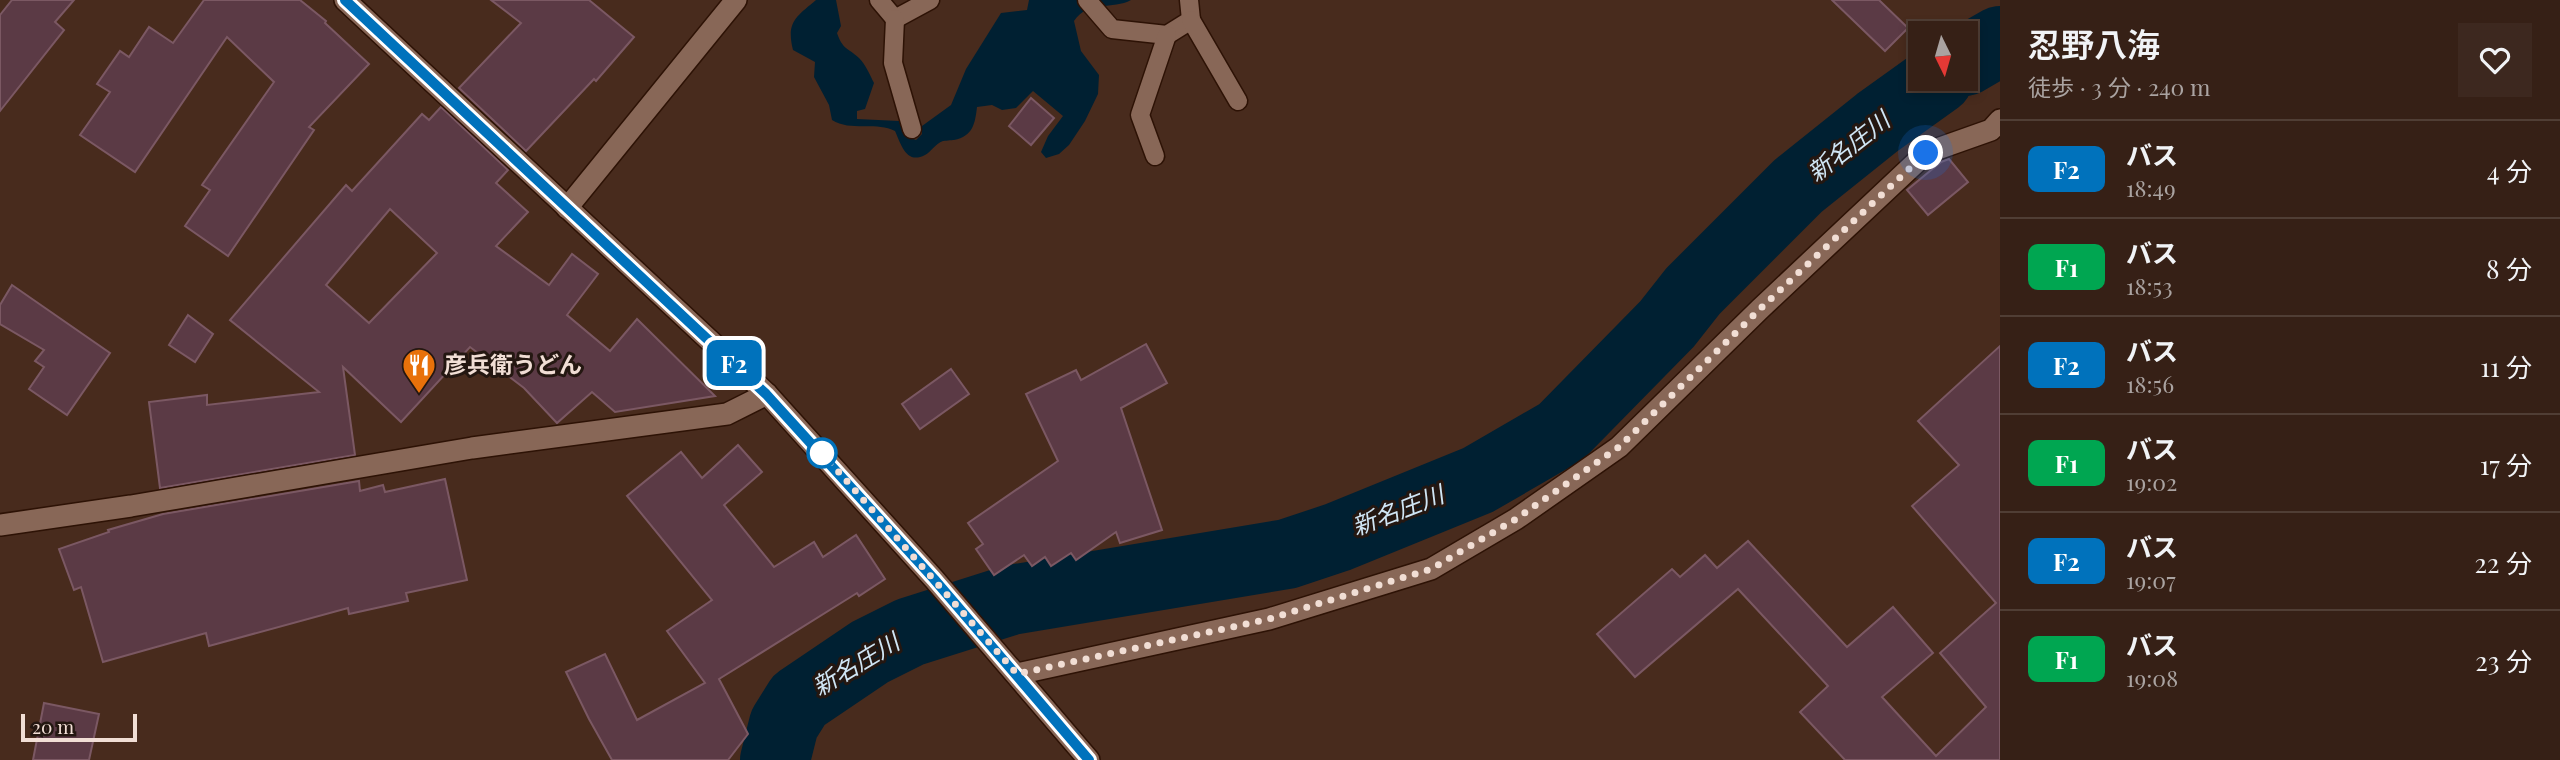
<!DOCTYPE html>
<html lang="ja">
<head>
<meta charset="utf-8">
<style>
  :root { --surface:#362016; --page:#3d281f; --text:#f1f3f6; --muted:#aaa3a1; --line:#503e35 }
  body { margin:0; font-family:"Playfair Display","Noto Sans JP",serif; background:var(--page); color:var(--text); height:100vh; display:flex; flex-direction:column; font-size:26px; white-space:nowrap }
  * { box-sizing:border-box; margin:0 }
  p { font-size:23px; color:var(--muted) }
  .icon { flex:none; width:38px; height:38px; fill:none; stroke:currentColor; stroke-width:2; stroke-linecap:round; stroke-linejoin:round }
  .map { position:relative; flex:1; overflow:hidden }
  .details { display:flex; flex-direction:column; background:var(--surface); width:560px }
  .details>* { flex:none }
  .badge { padding:0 14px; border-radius:10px; font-size:24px; line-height:46px }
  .needle { width:46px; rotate:175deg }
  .controls { position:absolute; left:1908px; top:21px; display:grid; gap:14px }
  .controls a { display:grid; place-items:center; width:70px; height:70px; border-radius:0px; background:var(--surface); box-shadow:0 4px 10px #0003,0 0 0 2px var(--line); font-size:35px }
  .scale { position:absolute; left:21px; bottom:18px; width:116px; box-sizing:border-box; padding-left:7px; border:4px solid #f1ded5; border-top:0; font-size:19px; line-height:24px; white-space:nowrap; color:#f1ded5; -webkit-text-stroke:5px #241711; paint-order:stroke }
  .you { position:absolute; width:35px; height:35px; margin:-18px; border:5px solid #fff; border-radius:50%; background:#1a73e8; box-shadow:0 0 0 10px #1a73e833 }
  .map>.badge { position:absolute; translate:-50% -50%; box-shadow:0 0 0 4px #fff }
  .round { display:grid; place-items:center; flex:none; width:74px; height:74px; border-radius:0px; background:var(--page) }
  .overview { display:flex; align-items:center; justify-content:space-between; height:119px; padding:0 28px }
  h1 { font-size:33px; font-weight:600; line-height:52px }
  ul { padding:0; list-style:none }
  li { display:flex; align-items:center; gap:21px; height:98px; padding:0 28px; border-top:2px solid var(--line) }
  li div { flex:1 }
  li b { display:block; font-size:26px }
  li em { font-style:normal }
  li .badge { min-width:77px; font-weight:700; text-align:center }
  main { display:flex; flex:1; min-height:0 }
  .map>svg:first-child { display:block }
  .water { fill:#002032 }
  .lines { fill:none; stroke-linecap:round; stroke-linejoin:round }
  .river { stroke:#002032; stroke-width:70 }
  .building { fill:#5b3a45; stroke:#7b5863; stroke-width:2; fill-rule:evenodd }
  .service-casing { stroke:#2d1205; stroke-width:21 }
  .minor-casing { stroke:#2d1205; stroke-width:24 }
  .tertiary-casing { stroke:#2d1205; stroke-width:24 }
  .service { stroke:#886757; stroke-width:18 }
  .minor { stroke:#886757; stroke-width:21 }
  .tertiary { stroke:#886757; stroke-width:21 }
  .line-casing { stroke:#fff; stroke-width:16 }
  .line { stroke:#0072bc; stroke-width:10 }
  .walk { stroke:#f1ded5; stroke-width:7; stroke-dasharray:0 12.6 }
  .stop-dot { fill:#fff; stroke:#0072bc; stroke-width:3.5 }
  .labels { text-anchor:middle; stroke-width:6; stroke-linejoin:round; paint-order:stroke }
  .poi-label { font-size:23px; font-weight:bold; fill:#f1ded5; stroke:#241711; text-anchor:start }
  .water-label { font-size:24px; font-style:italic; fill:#d0e6f5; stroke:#241711 }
</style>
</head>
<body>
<main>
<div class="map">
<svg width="2000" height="760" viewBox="0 0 2000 760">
  <rect width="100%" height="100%" fill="#482b1d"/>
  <path class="water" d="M 816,0 L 836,0 L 841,26 L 837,33 C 843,50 847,47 859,58 C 866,65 870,75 874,83 L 865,109 L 857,111 L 857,119 L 899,121 L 908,137 L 916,140 L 922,134 L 922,126 L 951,105 L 966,69 L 1001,13 L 1027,10 L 1029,0 L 1131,0 C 1113,10 1088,0 1074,21 L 1081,51 L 1099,75 L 1098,94 L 1085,121 L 1069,145 L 1059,154 L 1046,158 L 1041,152 L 1048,136 L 1063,116 L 1033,91 L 1016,108 L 1002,110 L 992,105 L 977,107 C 975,124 973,136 954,140 C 952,140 944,141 943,141 C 935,144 931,152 925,155 C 906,165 901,144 895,131 C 875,121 851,132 832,120 L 829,105 L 814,77 L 815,62 L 793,50 C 786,22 796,17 816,0 Z"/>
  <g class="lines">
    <g class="river">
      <path d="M 1965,61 L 2000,41"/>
      <path d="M 775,760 L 784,724 L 799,700 L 870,652 L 910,632 L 1011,600 L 1287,554 L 1338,537 L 1478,480 L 1561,432 L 1667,324 L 1693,291 L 1798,186 L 1878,122 L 1938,79"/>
    </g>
  </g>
  <g class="building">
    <path d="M 12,0 L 74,0 L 55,22 L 64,30 L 0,111 L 0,15 Z"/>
    <path d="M 204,0 L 300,0 L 326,21 L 325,23 L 369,64 L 309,127 L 314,130 L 228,256 L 185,226 L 210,190 L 202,185 L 274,82 L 227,37 L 135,172 L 80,135 L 110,92 L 97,84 L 120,51 L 129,57 L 149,27 L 173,43 Z"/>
    <path d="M 491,0 L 589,0 L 634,37 L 596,81 L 594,79 L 526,151 L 459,88 L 521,23 Z"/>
    <path d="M 1832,0 L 1879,0 L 1908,28 L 1885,51 Z"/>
    <path d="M 1031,98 L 1054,118 L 1031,145 L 1009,126 Z"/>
    <path d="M 441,107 L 508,170 L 496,183 L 528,212 L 496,246 L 549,285 L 572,254 L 598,274 L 567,315 L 610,351 L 637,319 L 715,396 L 615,412 L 592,392 L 557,423 L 524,388 L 470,347 L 401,422 L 343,367 L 355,455 L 160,488 L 149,402 L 207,395 L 207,405 L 319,392 L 230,320 L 346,185 L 352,191 L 422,114 L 429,120 ZM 390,209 L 437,253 L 369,323 L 326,285 Z"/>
    <path d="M 1949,159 L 1968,182 L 1928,215 L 1907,190 L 1941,162 Z"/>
    <path d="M 12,285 L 110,353 L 67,415 L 29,389 L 44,367 L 35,361 L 44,350 L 0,324 L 0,305 Z"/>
    <path d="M 188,315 L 213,334 L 195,362 L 169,345 Z"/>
    <path d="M 1146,344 L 1167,383 L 1121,408 L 1162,530 L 1120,543 L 1116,532 L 1076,560 L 1071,553 L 1051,566 L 1045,557 L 1032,566 L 1024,555 L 994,575 L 976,549 L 983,544 L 968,523 L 1058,461 L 1026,394 L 1076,370 L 1081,380 Z"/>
    <path d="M 2000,346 L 2000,760 L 1845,760 L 1800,712 L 1828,686 L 1738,589 L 1635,677 L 1597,634 L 1672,569 L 1680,577 L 1705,555 L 1717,568 L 1748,541 L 1847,647 L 1893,607 L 1933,653 L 1882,697 L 1936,756 L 1986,707 L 1940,653 L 1996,603 L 1912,506 L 1959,465 L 1918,421 Z"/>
    <path d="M 951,369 L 969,394 L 920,429 L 902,404 Z"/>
    <path d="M 738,445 L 762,472 L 724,505 L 774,567 L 814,542 L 823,557 L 856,535 L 885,579 L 859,596 L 857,593 L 719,679 L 748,734 L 728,760 L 612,760 L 589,719 L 566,672 L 605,654 L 637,720 L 705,683 L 667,631 L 712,600 L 627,496 L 681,452 L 702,478 Z"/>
    <path d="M 445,479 L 467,580 L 406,593 L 408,601 L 349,614 L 348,608 L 209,646 L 206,633 L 103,662 L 81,587 L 74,590 L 59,549 L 109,532 L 108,530 L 163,514 L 359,481 L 360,491 L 383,485 L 385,492 Z"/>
    <path d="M 44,703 L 99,714 L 89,760 L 33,760 Z"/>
  </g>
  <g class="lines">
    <defs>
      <g id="service">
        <path d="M 879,0 L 895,19 L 930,0"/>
        <path d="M 1087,0 L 1112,29 L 1167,35 L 1191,20 L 1189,0"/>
        <path d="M 895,19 L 893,63 L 912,129"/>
        <path d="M 1191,20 L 1238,101"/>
        <path d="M 1155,156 L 1140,115 L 1167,35"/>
      </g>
      <g id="minor">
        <path d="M 567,208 L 736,0"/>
        <path d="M 0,525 L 131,506 L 472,448 L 727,414 L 767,394"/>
        <path d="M 1017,674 L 1269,619 L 1431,569 L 1516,519 L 1619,447 L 1760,309 L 1926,153 L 1991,130 L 2000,120"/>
      </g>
      <path id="tertiary" d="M 345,0 L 767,394 L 934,579 L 1089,760"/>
    </defs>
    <use href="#service" class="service-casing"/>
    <use href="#minor" class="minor-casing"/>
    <use href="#tertiary" class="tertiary-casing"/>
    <use href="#service" class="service"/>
    <use href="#minor" class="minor"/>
    <use href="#tertiary" class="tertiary"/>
  </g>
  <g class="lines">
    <defs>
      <path id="line" d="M 345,0 L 766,394 L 934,579 L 1089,760"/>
    </defs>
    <use href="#line" class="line-casing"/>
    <use href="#line" class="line"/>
    <path class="walk" d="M 822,453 L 1017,674 L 1269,619 L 1431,569 L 1516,519 L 1619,447 L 1760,309 L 1926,153"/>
  </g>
  <defs>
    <symbol id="restaurant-pin" viewBox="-11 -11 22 30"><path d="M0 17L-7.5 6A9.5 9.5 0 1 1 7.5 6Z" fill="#e8710a" stroke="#241711"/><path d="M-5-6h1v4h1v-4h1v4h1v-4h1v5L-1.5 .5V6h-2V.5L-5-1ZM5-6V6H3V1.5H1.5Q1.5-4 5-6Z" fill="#fff"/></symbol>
  </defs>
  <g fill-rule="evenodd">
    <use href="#restaurant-pin" x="400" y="346" width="38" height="52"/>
  </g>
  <circle class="stop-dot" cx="822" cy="453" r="14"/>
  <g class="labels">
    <g class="poi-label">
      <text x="444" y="373">彦兵衛うどん</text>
    </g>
    <g class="water-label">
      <text transform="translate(1849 147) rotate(-38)" y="8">新名庄川</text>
      <text transform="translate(1398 511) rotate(-21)" y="8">新名庄川</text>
      <text transform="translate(856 665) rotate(-31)" y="8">新名庄川</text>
    </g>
  </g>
</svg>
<div class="controls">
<a><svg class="needle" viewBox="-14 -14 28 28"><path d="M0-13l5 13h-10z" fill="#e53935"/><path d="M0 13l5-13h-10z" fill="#aaa3a1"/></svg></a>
</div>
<div class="scale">20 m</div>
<div class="you" style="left:1926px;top:153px"></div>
<b class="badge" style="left:734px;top:363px;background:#0072bc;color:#fff">F2</b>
</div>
<section class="details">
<div class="overview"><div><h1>忍野八海</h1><p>徒歩 · 3 分 · 240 m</p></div><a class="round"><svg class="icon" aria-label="heart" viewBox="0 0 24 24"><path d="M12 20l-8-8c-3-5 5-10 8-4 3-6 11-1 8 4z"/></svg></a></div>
<ul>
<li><span class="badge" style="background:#0072bc;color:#fff">F2</span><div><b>バス</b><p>18:49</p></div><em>4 分</em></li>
<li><span class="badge" style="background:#00a651;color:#fff">F1</span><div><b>バス</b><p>18:53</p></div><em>8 分</em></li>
<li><span class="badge" style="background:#0072bc;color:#fff">F2</span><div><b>バス</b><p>18:56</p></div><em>11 分</em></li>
<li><span class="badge" style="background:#00a651;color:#fff">F1</span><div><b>バス</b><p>19:02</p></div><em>17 分</em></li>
<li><span class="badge" style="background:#0072bc;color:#fff">F2</span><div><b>バス</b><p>19:07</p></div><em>22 分</em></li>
<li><span class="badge" style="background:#00a651;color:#fff">F1</span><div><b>バス</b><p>19:08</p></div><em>23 分</em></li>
</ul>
</section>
</main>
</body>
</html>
